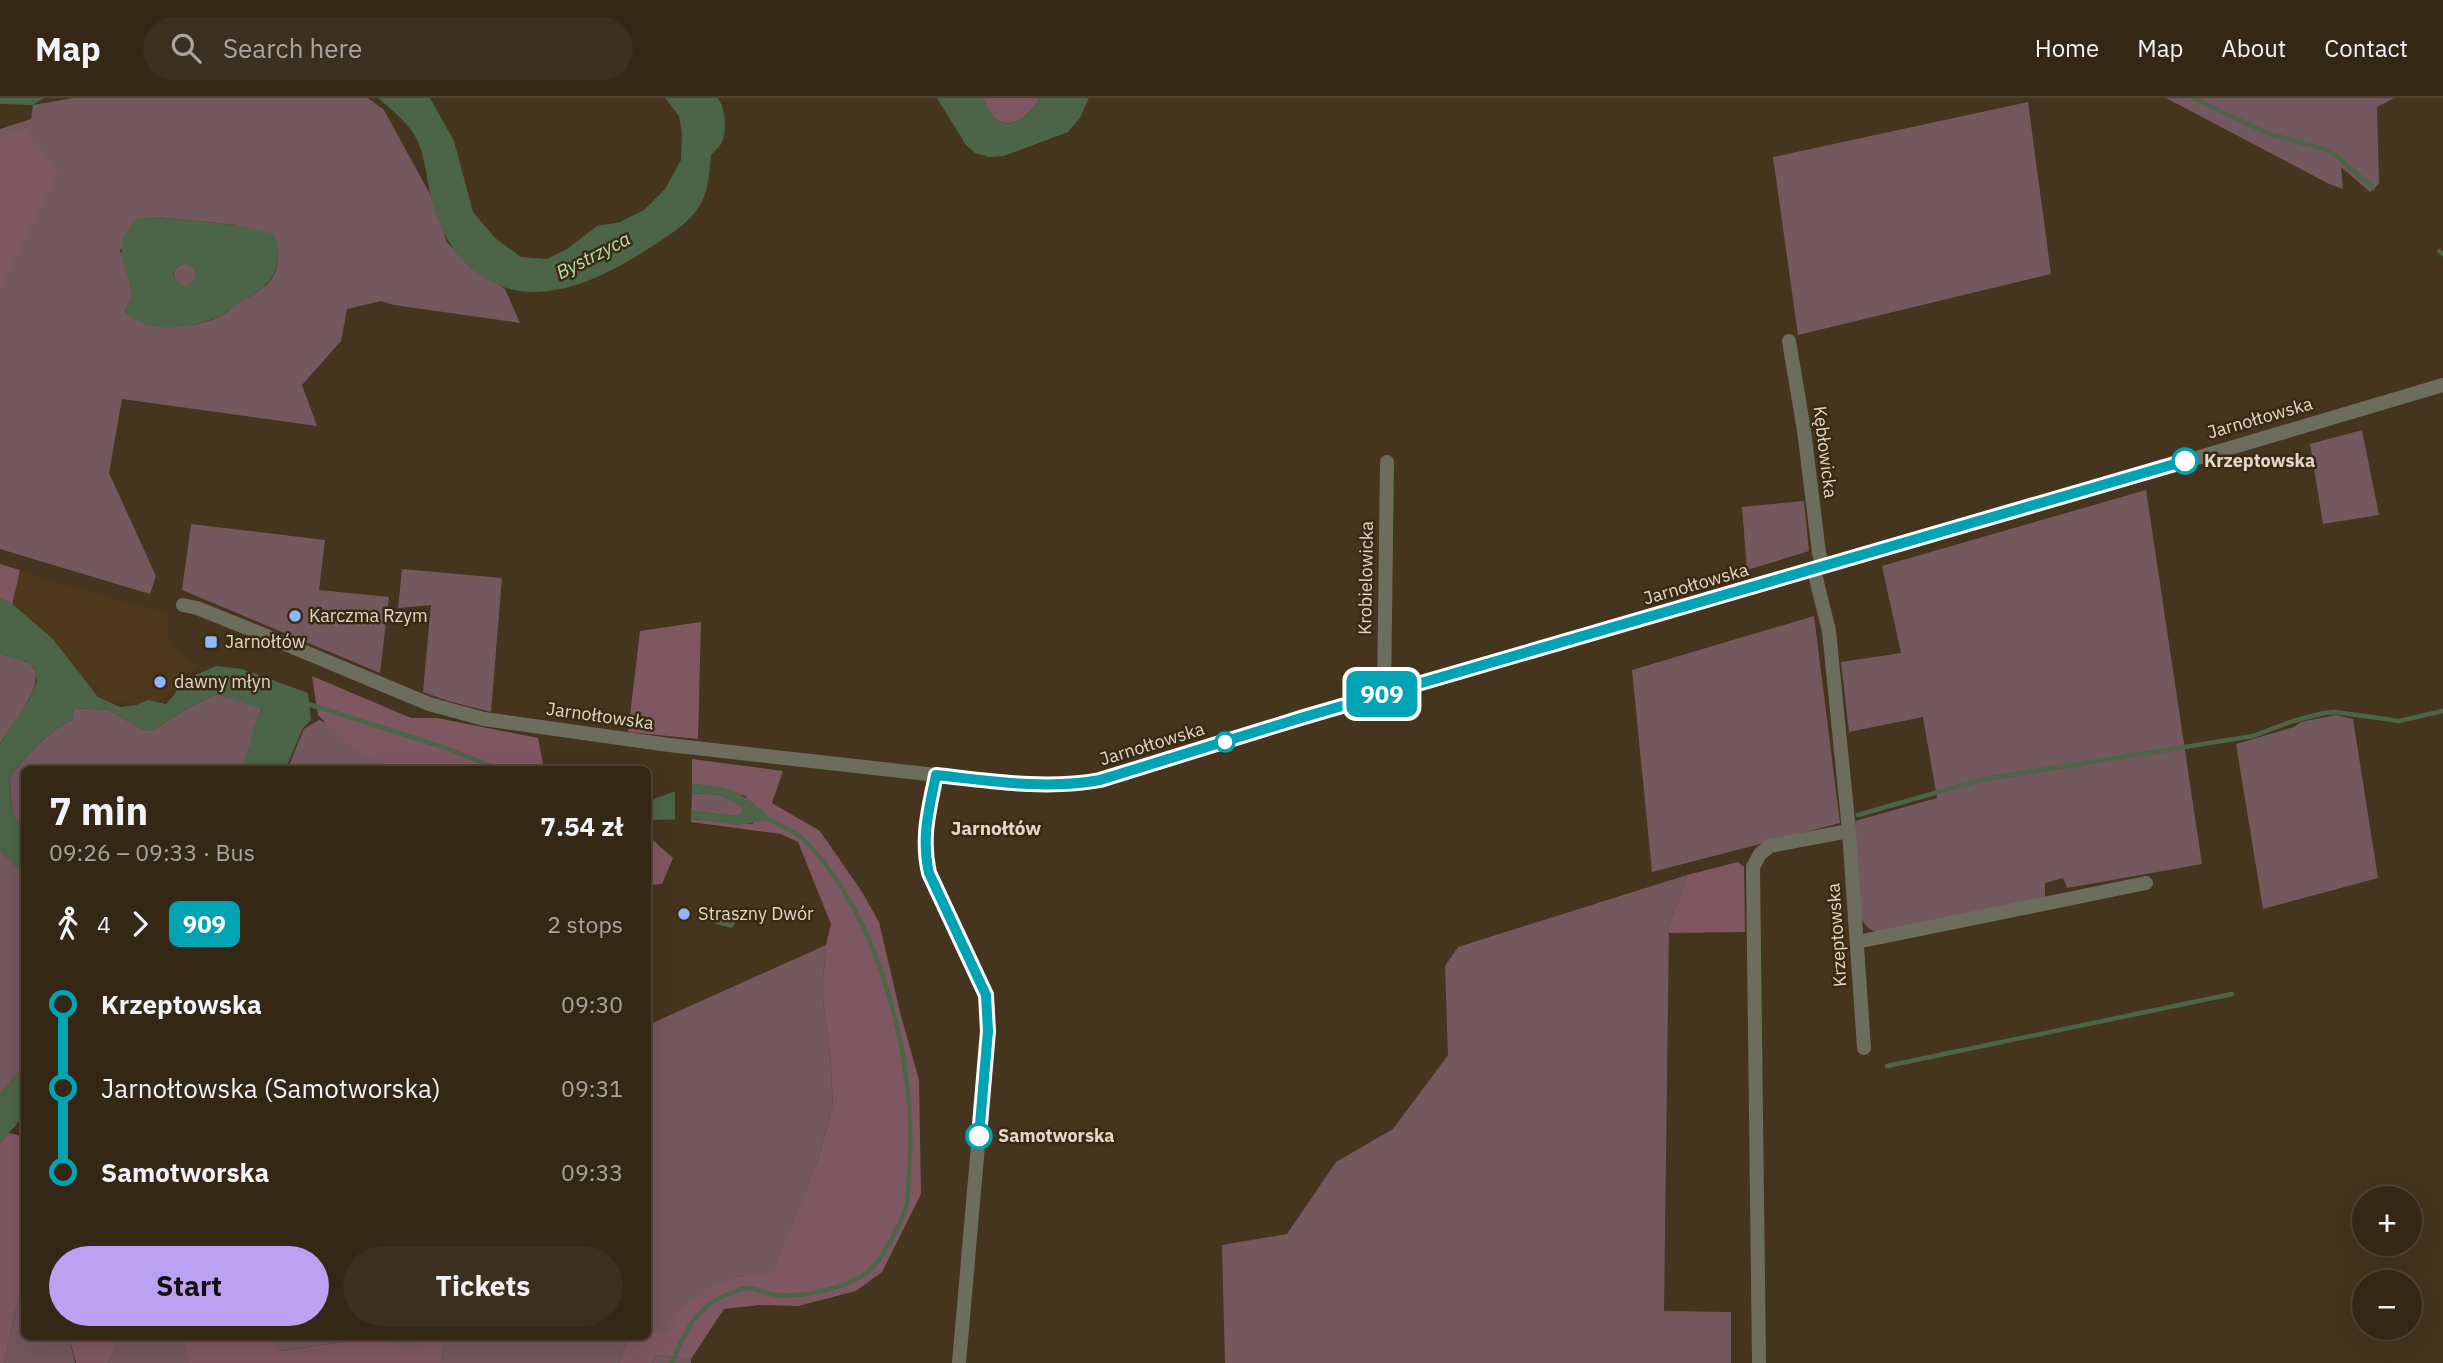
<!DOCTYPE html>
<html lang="en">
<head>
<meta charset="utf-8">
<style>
  :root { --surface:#342716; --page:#3c2f1f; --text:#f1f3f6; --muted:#a9a5a1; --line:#4e4435; --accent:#bca0f2 }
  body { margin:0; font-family:"IBM Plex Sans",sans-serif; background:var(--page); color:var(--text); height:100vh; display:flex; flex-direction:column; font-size:26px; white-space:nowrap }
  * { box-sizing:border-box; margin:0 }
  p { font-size:23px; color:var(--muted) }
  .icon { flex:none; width:38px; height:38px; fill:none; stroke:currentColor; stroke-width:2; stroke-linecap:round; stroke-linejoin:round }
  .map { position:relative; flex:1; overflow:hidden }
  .details { position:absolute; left:21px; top:668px; width:630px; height:574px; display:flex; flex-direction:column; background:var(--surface); border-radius:10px; box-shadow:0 7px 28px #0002,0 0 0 2px var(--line) }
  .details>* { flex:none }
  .badge { padding:0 14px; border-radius:10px; font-size:24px; line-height:46px }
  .fabs { position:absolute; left:2352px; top:1088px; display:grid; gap:14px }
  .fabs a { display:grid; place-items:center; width:70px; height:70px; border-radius:50%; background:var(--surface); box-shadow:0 7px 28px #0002,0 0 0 2px var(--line); font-size:35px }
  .map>.badge { position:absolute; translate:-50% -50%; box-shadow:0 0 0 4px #fff }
  .legs { display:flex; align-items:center; gap:10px; height:77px; padding:0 28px; font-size:23px }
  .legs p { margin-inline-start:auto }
  .summary { display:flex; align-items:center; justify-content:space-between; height:119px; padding:0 28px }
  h1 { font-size:38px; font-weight:700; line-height:52px }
  .action { display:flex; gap:14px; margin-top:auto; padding:14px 28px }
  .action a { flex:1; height:80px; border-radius:42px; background:var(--accent); color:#111; font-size:28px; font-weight:700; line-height:80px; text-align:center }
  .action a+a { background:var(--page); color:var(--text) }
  ul { padding:0 28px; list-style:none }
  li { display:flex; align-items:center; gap:24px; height:84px; font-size:26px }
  li i { display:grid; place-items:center; width:10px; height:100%; margin:0 9px; background:currentColor }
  li i::after { content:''; width:18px; height:18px; margin:-9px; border:5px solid; border-radius:50%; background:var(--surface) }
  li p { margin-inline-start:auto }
  li:first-child i { background:linear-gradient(#0000 50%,currentColor 0) }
  li:last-child i { background:linear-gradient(currentColor 50%,#0000 0) }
  header { display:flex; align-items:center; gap:42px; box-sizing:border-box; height:98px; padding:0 35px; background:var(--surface); border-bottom:2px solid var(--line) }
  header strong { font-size:33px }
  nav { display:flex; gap:38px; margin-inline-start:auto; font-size:24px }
  .search { width:490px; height:63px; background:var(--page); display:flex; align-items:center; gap:18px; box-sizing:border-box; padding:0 24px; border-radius:38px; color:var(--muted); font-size:26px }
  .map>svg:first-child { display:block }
  .built { fill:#4e381c }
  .green { fill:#73585e; fill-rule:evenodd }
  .forest { fill:#7f5761 }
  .water { fill:#4c6447; fill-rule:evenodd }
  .pier { fill:#45341e }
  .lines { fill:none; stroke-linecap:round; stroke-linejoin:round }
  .stream { stroke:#4c6447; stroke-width:4.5 }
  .minor { stroke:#6d6d5d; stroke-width:14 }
  .tertiary { stroke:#6d6d5d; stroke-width:14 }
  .line-1-casing { stroke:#fff; stroke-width:16 }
  .line-1 { stroke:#00a3b4; stroke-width:10 }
  .stop-1-dot { fill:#fff; stroke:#00a3b4; stroke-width:3.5 }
  .poi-dot { fill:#8fb8fd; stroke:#3a2a14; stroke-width:2.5 }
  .labels { text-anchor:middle; stroke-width:5; stroke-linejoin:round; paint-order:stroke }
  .street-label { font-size:18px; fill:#e2d7ca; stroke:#3a2a14 }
  .stop-label { font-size:18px; font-weight:bold; fill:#e2d7ca; stroke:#3a2a14; text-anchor:start }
  .poi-label { font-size:18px; fill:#e2d7ca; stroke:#3a2a14; text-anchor:start }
  .water-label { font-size:19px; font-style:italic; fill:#b4e1ad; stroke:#3a2a14 }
  .neighbourhood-label { font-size:19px; font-weight:bold; fill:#e2d7ca; stroke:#3a2a14 }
</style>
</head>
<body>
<header>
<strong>Map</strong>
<div class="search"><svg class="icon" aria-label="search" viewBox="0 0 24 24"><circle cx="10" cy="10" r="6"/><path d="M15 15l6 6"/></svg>Search here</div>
<nav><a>Home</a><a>Map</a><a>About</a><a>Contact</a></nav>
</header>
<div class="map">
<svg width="2443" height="1265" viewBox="0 0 2443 1265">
  <rect width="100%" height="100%" fill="#45341e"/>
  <path class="built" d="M 17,473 L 170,516 L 167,533 L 175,553 L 200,568 L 182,577 L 186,584 L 154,607 L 108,604 L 98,599 L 53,541 L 10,504 Z"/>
  <g class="green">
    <path d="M 74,0 L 368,0 L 384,12 L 431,98 L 447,144 L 471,170 L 505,191 L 520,225 L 394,207 L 381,203 L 347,211 L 341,243 L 302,287 L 317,328 L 122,301 L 109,375 L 156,478 L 150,496 L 0,451 L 0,31 L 31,21 L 33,7 ZM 157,119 L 236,127 L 278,163 C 276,188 253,196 235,207 C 232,209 230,212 227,214 C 219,220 201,226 191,227 C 173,228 136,227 125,213 L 133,197 L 120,152 Z"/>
    <path d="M 2166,0 L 2394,0 L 2377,9 L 2379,86 L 2370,94 L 2341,69 L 2343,91 L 2329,86 Z"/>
    <path d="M 2028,4 L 2051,176 L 1798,237 L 1773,59 Z"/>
    <circle cx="185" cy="177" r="11"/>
    <path d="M 2362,332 L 2379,417 L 2323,426 L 2310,346 Z"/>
    <path d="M 2146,392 L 2202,766 L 2067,790 L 2063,780 L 2045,785 L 2045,799 L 1879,835 C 1868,832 1865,827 1860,818 L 1855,723 L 1937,700 L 1923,619 L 1849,634 L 1841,564 L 1901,555 L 1882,468 Z"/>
    <path d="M 1804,403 L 1809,453 L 1747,472 L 1742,409 Z"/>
    <path d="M 191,426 L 325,442 L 319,492 L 389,499 L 380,575 L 182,492 Z"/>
    <path d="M 402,471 L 502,480 L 491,614 L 448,603 L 423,594 L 431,507 L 398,510 Z"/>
    <path d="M 1814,518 L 1840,725 L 1652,774 L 1632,572 Z"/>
    <path d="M 0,555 C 9,560 19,560 27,564 C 55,577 9,631 0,646 Z"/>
    <path d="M 217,596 L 262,610 C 252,630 251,652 242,672 L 24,672 L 24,732 C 9,721 11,696 10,679 C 26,658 48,633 72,622 L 74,610 L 109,612 L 141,631 L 152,633 L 193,607 Z"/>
    <path d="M 2336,617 L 2353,621 L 2378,780 L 2263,811 L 2236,646 L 2294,629 L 2301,624 Z"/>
    <path d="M 319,622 L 336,629 L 485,672 L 287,672 L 304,631 Z"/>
    <path d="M 692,695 L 720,697 L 744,709 L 742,716 L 736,718 L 691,713 Z"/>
    <path d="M 0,752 L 24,776 L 24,968 L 0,996 Z"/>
    <path d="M 1687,777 L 1669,827 L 1664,1213 L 1731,1214 L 1731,1265 L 1225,1265 L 1222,1147 L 1287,1136 L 1336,1064 L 1393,1031 L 1448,957 L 1445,868 L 1458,849 Z"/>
    <path d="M 826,847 L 822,894 L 830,955 L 833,1007 L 818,1061 L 772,1177 L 736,1179 L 679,1211 L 666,1237 L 648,1233 L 648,927 Z"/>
    <path d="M 24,1137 L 24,1239 L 69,1239 L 75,1265 L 4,1265 L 19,1197 L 21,1152 Z"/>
    <path d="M 121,1239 L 175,1239 L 185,1247 L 189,1265 L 108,1265 Z"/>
    <path d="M 273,1239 L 377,1239 L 280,1253 Z"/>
    <path d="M 378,1239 L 421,1239 L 417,1253 Z"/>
    <path d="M 446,1239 L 629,1239 L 619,1265 L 441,1265 Z"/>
    <path d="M 657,1257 L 691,1261 L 691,1265 L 652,1265 Z"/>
  </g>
  <g class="forest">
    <path d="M 983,0 L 1040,0 C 1031,14 1013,36 994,20 C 989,15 986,6 983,0 Z"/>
    <path d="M 25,31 L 58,75 L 0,190 L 0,39 Z"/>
    <path d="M 0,466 L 20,472 L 11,512 L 0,507 Z"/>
    <path d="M 701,524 L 698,641 L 628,634 L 640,533 Z"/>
    <path d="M 312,578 L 411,620 L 437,620 L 538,640 L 543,666 L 550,672 L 393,672 L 344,643 L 318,617 Z"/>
    <path d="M 692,661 L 783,673 L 772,705 L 820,733 L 862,794 L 879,824 L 900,914 L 919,982 L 921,1096 L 882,1174 L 856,1193 L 798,1208 L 760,1207 L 724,1211 L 691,1261 L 657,1257 L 652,1265 L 619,1265 L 629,1239 L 648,1239 L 648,1233 L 666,1236 L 679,1211 L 711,1189 L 736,1179 L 772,1176 L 818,1061 L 833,1007 L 830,955 L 822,894 L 826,847 L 831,826 L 798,744 L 781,736 L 691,724 L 691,721 L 753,726 L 746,698 L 696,686 L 692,687 Z"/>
    <path d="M 648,738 L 673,760 L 662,786 L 648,787 Z"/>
    <path d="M 1738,764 L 1744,769 L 1745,834 L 1669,835 L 1669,827 L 1687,777 Z"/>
    <path d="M 9,1035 L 24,1039 L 24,1137 L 21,1152 L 19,1197 L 4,1265 L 0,1265 L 0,1045 Z"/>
    <path d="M 69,1239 L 121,1239 L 108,1265 L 76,1265 Z"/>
    <path d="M 175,1239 L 273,1239 L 281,1253 L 377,1239 L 416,1252 L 421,1239 L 446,1239 L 441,1265 L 189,1265 L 185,1248 Z"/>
  </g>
  <g class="water">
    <path d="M 0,0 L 44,0 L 33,7 L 0,6 Z"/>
    <path d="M 378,0 L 430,0 L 454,43 L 473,114 L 495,140 L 521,159 L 547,161 L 567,151 L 597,128 L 620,124 L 644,112 L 665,91 L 681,62 L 682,36 L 679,18 L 665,0 L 718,0 C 726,11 728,38 719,49 C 717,52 713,54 711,57 C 709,76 709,97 696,113 C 686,127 665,140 651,149 C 598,184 525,219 470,169 C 449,150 436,123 430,95 C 426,76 425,56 415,38 C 407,24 391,11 378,0 Z"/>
    <path d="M 937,0 L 983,0 C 986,6 989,15 994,20 C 1013,36 1031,14 1040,0 L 1089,0 L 1080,20 L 1068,34 L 1004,58 L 989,59 L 975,55 L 966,47 Z"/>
    <path d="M 157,119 L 236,127 L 273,136 C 279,146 279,150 278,162 C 275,187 255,195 236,207 C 232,209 230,212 227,214 C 202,230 146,239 125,213 L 133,197 C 124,164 110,148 138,120 ZM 186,166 L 195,172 L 196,179 L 192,186 L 184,188 L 178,185 L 173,176 L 179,167 Z"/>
    <path d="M 0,500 L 10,504 L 53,541 L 98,599 L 120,609 L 136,607 L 148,602 L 166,606 L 174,597 L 182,583 L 216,568 L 242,571 L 308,595 L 311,622 L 303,630 L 285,672 L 242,672 C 251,652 251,630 262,611 L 217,596 L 193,607 L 152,633 L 141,631 L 109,612 L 74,610 L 72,622 C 48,633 26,658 10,679 C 11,696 9,721 24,732 L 24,776 L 0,752 L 0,646 L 29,602 L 37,583 L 34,569 L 26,563 L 13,561 L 0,555 Z"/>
    <path d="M 695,686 C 730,688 742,695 768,717 L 765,723 L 737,727 L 695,721 L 648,722 L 648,703 ZM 692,695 L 720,697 L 744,709 L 742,716 L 736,718 L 691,713 Z"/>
    <path d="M 717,811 L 735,819 L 735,826 L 732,830 L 716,826 L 712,822 L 713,813 Z"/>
    <path d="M 24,968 L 24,1018 L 0,1045 L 0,996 Z"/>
  </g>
  <path class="pier" d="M 692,685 L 691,724 L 675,724 L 675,689 Z"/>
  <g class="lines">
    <g class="stream">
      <path d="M 2193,0 L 2267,35 L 2331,53 L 2373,90"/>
      <path d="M 2439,153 L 2443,156"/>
      <path d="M 305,605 L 440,648 L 489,667 L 495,672"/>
      <path d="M 1858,717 L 1980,682 L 2253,638 L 2293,623 L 2324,615 L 2336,614 L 2399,623 L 2443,613"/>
      <path d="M 1887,968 L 2232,896"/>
      <path d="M 672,1265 C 685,1233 697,1207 731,1195 C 736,1193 742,1190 746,1190 C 757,1190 767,1197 778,1197 C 809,1199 860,1189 879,1162 C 886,1152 903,1121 906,1110 C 909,1099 908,1084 909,1073 C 918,968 881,818 804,742 C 794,732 776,726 763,718"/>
    </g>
    <g class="minor">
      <path d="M 1789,243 L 1804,332 L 1819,455 L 1823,469"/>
      <path d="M 1814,472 L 1829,533 L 1849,733 L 1864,950"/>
      <path d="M 183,507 L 197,510 L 247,530 L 429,606 L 484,621 L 669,647 L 936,677"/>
      <path d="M 1384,596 L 1387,364"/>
      <path d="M 1857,844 L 2146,785"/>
      <path d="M 1759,1265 L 1753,769 L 1760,756 L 1770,748 L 1849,733"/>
    </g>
    <path class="tertiary" d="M 959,1265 L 988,933 L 986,897 L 929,775 C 921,740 929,711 936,677 C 991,683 1045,692 1100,683 L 1304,619 L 2031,409 L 2443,287"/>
  </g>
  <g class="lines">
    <defs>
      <path id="line-1" d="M 979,1038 L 988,933 L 986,897 L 929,775 C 921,740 929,711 936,677 C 991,683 1045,692 1100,682 L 1304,619 L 2185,363"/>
    </defs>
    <use href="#line-1" class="line-1-casing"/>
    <use href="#line-1" class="line-1"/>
  </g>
  <g class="stop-1-dot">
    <circle cx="2185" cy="363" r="12"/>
    <circle cx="1225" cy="644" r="9"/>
    <circle cx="979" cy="1038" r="12"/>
  </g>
  <g class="poi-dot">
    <circle cx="295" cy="518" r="7"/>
    <rect x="204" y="537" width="14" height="14" rx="3.5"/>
    <circle cx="160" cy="584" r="7"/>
    <circle cx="684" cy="816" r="7"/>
  </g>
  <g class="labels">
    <g class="street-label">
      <text transform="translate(2260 320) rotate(-16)" y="6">Jarnołtowska</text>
      <text transform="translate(1825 354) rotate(83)" y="6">Kębłowicka</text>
      <text transform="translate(1366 480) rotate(-89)" y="6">Krobielowicka</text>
      <text transform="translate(1696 486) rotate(-16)" y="6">Jarnołtowska</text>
      <text transform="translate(600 618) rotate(8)" y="6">Jarnołtowska</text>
      <text transform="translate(1152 646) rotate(-17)" y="6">Jarnołtowska</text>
      <text transform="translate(1837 837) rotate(-94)" y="6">Krzeptowska</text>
    </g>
    <g class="stop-label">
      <text x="2204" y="369">Krzeptowska</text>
      <text x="998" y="1044">Samotworska</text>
    </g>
    <g class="poi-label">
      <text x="309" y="524">Karczma Rzym</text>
      <text x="225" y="550">Jarnołtów</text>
      <text x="174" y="590">dawny młyn</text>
      <text x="698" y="822">Straszny Dwór</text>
    </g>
    <g class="water-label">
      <text transform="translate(593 157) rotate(-27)" y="7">Bystrzyca</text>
    </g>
    <g class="neighbourhood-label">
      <text x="996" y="737">Jarnołtów</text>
    </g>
  </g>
</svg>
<div class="fabs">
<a>+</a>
<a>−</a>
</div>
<b class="badge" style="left:1382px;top:596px;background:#00a3b4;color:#fff">909</b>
<section class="details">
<div class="summary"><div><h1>7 min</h1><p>09:26 – 09:33 · Bus</p></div><b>7.54 zł</b></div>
<div class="legs"><svg class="icon" aria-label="walk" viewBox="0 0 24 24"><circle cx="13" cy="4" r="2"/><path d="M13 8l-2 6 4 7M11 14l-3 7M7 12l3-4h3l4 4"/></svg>4<svg class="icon" aria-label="forward" viewBox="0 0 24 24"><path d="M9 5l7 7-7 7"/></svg><b class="badge" style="background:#00a3b4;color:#fff">909</b><p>2 stops</p></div>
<ul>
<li><i style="color:#00a3b4"></i><b>Krzeptowska</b><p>09:30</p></li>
<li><i style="color:#00a3b4"></i><span>Jarnołtowska (Samotworska)</span><p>09:31</p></li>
<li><i style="color:#00a3b4"></i><b>Samotworska</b><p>09:33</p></li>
</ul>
<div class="action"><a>Start</a><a>Tickets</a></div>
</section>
</div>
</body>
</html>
